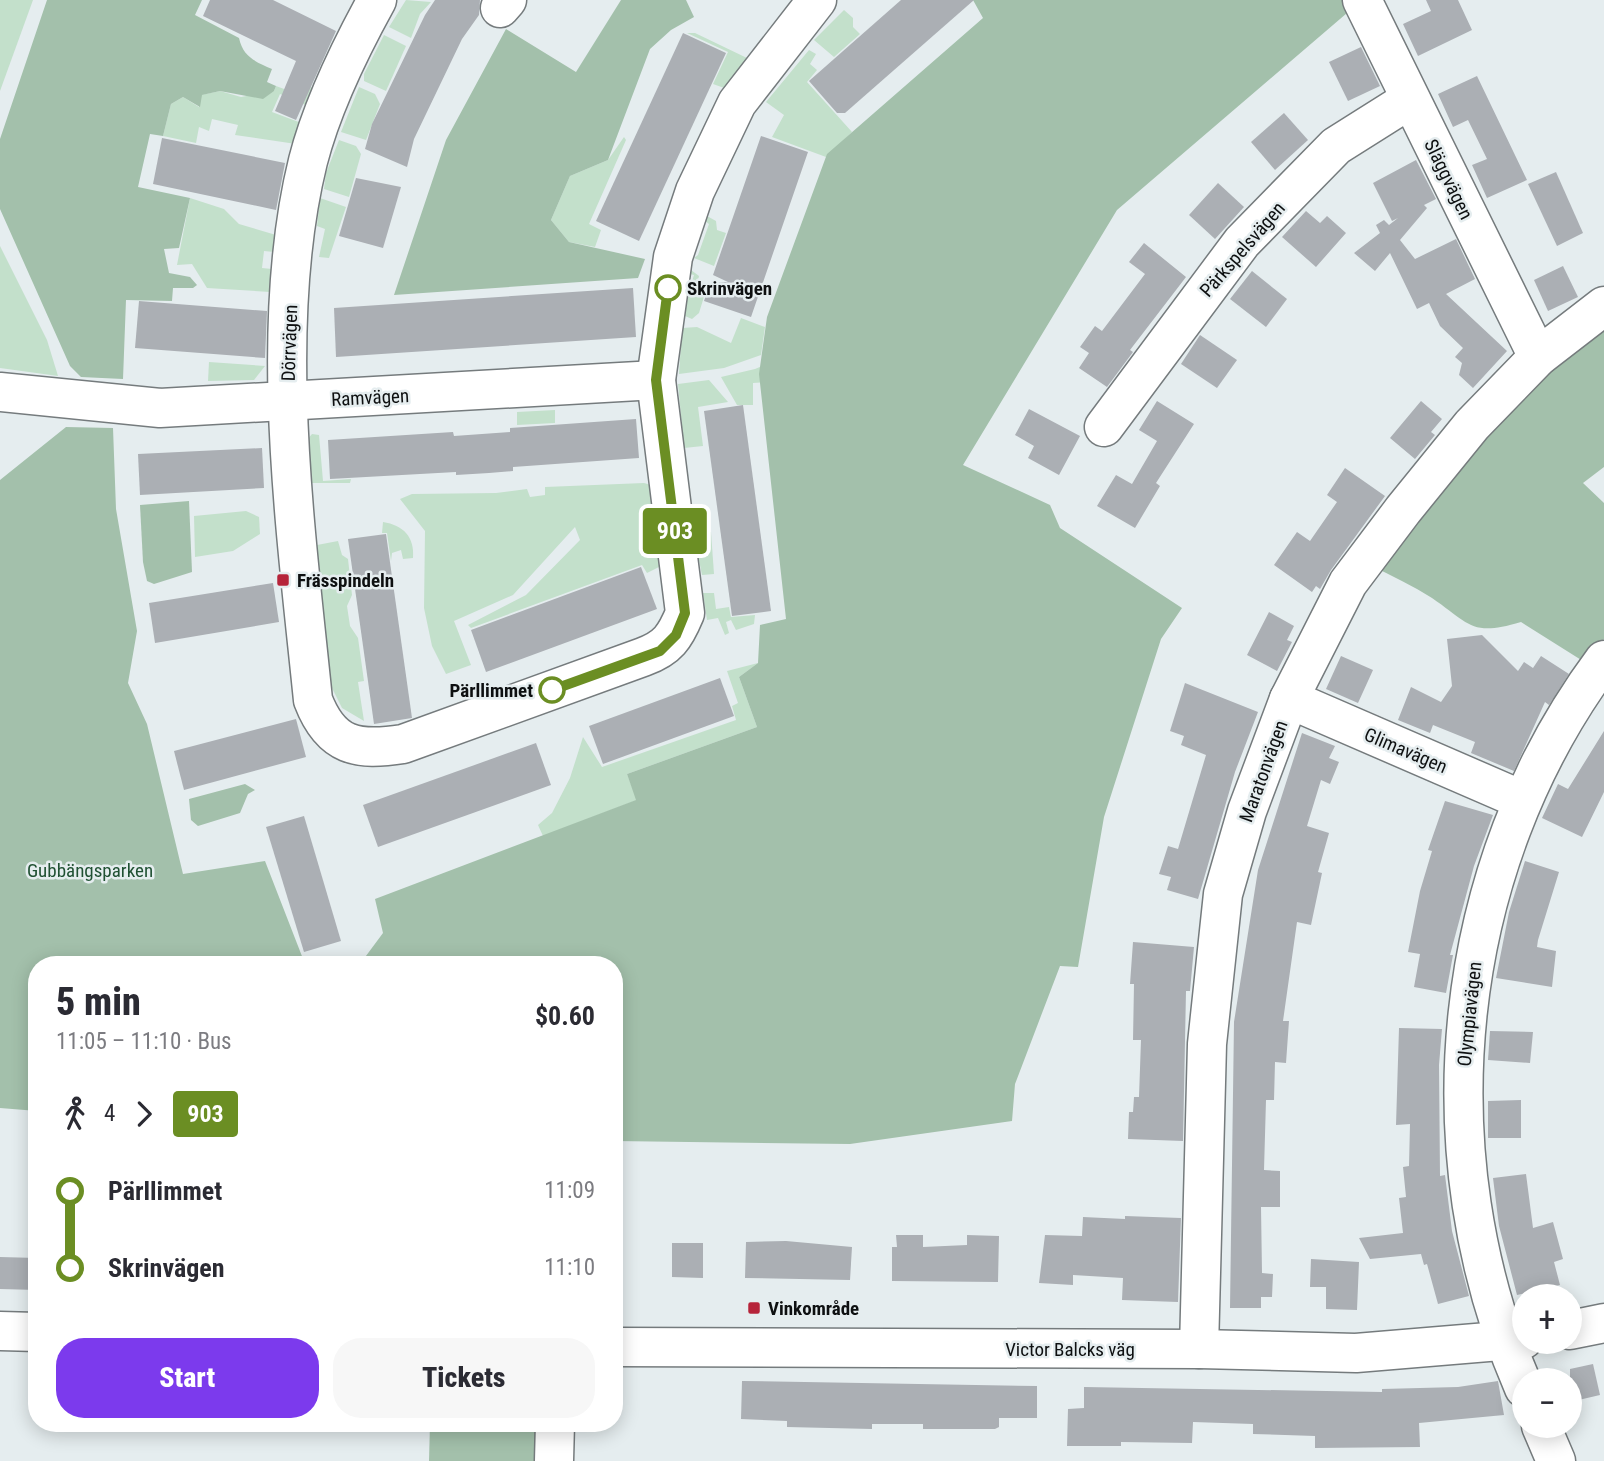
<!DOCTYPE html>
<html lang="en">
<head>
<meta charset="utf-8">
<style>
  :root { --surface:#fff; --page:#f7f7f7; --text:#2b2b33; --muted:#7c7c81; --accent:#7c3aed }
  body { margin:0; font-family:"Roboto Condensed",sans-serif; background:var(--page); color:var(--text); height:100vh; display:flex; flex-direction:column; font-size:26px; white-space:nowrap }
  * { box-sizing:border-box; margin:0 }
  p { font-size:23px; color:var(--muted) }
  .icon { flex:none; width:38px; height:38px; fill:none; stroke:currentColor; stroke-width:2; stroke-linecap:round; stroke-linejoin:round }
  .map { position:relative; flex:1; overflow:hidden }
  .side { position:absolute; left:28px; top:956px; width:595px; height:476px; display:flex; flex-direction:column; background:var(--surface); border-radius:28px; box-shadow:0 4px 18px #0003 }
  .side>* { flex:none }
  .badge { padding:0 14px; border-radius:5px; font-size:24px; line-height:46px }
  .buttons { position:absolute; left:1512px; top:1284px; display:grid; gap:14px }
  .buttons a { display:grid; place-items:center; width:70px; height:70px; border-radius:50%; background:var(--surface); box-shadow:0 4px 18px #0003; font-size:35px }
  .map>.badge { position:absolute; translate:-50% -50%; box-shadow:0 0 0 4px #fff }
  .legs { display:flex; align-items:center; gap:10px; height:77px; padding:0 28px; font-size:23px }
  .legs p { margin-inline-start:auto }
  .summary { display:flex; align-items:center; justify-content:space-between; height:119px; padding:0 28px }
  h1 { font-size:38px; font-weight:800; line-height:52px }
  .cta { display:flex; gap:14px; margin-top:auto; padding:14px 28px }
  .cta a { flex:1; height:80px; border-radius:28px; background:var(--accent); color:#fff; font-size:28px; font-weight:800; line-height:80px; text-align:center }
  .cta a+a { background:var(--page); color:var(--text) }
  ul { padding:0 28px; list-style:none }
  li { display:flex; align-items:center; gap:24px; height:77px; font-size:26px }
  li i { display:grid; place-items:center; width:10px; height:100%; margin:0 9px; background:currentColor }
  li i::after { content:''; width:18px; height:18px; margin:-9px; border:5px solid; border-radius:50%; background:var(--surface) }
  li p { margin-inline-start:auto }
  li:first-child i { background:linear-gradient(#0000 50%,currentColor 0) }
  li:last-child i { background:linear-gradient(currentColor 50%,#0000 0) }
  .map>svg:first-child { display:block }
  .green { fill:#c3e0cb }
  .forest { fill:#a3c0ab }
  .building { fill:#abafb4 }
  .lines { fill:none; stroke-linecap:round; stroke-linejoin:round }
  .minor-casing { stroke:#757b7d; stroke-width:41 }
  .minor { stroke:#fff; stroke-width:38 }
  .line-1-casing { stroke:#fff; stroke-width:16 }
  .line-1 { stroke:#6b8e23; stroke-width:10 }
  .stop-1-dot { fill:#fff; stroke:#6b8e23; stroke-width:3.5 }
  .poi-dot { fill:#b6243a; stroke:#e5edef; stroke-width:2.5 }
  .labels { text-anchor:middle; stroke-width:5; stroke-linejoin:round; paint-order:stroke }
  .street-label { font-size:19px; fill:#0e1011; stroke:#e5edef }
  .stop-label { font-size:19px; font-weight:bold; fill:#0e1011; stroke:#e5edef; text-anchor:start }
  .poi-label { font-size:19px; font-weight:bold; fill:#0e1011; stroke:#e5edef; text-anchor:start }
  .park-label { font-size:19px; fill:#205133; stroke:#e5edef }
</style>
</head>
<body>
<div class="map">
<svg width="1604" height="1461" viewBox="0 0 1604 1461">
  <rect width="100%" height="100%" fill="#e5edef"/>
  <g class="green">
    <path d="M 0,0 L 33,0 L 0,91 Z"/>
    <path d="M 406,0 L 431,2 L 420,14 L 411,38 L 389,27 Z"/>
    <path d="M 844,10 L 853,18 L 853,27 L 860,34 L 834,57 L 814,40 Z"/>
    <path d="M 687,33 L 695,33 L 747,58 L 727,89 L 713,84 L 728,52 Z"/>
    <path d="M 384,35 L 406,46 L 386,91 L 364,81 L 364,74 Z"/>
    <path d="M 809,50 L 816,54 L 810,64 L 817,70 L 807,82 L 852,132 L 826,157 L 772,137 L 784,115 L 766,102 Z"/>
    <path d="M 299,82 L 317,90 L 310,107 L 280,94 L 272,112 L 304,124 L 296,144 L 235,135 L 238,125 L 212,119 L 209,131 L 199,127 L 196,143 L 163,136 L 171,104 L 183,97 L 199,107 L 201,95 L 220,91 L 241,97 L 274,91 L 276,86 L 295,93 Z"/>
    <path d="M 359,87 L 375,94 L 380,104 L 366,140 L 341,132 Z"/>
    <path d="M 624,137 L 626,140 L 589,224 L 601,230 L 595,247 L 569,242 L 551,220 L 570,176 L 608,160 Z"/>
    <path d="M 339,140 L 356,146 L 361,154 L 349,197 L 324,189 L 326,173 Z"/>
    <path d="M 190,198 L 224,209 L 239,224 L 276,235 L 274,252 L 264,251 L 262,268 L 272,269 L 270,292 L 207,288 L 192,264 L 177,265 Z"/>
    <path d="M 320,198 L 346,207 L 329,258 L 319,257 L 325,229 L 317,226 Z"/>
    <path d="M 707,216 L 716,221 L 717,230 L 726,233 L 714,266 L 694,258 L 698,255 L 709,224 L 705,221 Z"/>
    <path d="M 0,246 L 47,340 L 58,376 L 0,368 Z"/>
    <path d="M 691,270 L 699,276 L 697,284 L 707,287 L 699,313 L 692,319 L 685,316 L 687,288 L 690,288 L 694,275 L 690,274 Z"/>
    <path d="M 741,318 L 765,327 L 761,355 L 724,368 L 679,374 L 682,328 L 697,327 L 731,343 Z"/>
    <path d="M 776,360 L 780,381 L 753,383 L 753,405 L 737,405 L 721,377 L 755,369 Z"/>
    <path d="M 209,362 L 265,366 L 254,380 L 208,381 Z"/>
    <path d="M 709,380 L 728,402 L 698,407 L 703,446 L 684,448 L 678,384 Z"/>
    <path d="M 555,410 L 555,423 L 517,425 L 517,412 Z"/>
    <path d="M 312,434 L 319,435 L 323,481 L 351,479 L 350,483 L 310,483 L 307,440 Z"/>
    <path d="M 644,483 L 651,485 L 661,566 L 647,573 L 642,565 L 471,628 L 468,625 L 526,595 L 580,540 L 575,527 L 513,595 L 454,621 L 471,665 L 446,674 L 432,646 L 424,608 L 425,531 L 400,499 L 412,494 L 496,493 L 527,489 L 530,497 L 545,495 L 545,487 Z"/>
    <path d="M 246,511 L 259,517 L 260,534 L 233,551 L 195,557 L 194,516 Z"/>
    <path d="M 383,522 C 403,525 415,537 413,558 L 403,559 L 401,550 L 392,553 L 391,561 L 387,533 L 382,533 Z"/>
    <path d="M 711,532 L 714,574 L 702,575 L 697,550 L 704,533 Z"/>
    <path d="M 338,541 L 342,555 L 348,559 L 352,595 L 347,606 L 350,626 L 358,638 L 364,681 L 358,682 L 364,721 L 342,708 L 330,684 L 317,545 Z"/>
    <path d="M 703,593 L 714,593 L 716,609 L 729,607 L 731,617 L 755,615 L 754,624 L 736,630 L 731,620 L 726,622 L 729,633 L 725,635 L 718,618 L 707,620 Z"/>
    <path d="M 758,663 L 739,677 L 757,727 L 627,774 L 637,800 L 543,836 L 538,825 L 552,813 L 570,778 L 583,737 L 602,767 L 736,720 L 732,706 L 738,703 L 727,671 Z"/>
  </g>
  <g class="forest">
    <path d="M 47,0 L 202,0 L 195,15 L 239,38 C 243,57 256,62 272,69 L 267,82 L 276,86 L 274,91 L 263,99 L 220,91 L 202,95 L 200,107 L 183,97 L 171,104 L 163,136 L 150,134 L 138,187 L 190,198 L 179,248 L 164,249 L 169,273 L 190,277 L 197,285 L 193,288 L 173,288 L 172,301 L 126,300 L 123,379 L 81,377 L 70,366 L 0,209 L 0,139 Z"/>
    <path d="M 621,0 L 686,0 L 694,17 L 671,30 L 650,49 L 608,160 L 570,176 L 551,220 L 569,242 L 645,259 L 638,278 L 394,295 L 446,140 L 506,29 L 576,72 Z"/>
    <path d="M 973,0 L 1351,0 L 1354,7 L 1117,210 L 963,465 L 1050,505 L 1060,528 L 1182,608 L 1161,639 L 1104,817 L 1078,967 L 1060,966 L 1015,1084 L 1012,1121 L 850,1144 L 614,1141 L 614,964 L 360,964 L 383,933 L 375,899 L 636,800 L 627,774 L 757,727 L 739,677 L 758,663 L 760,625 L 786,619 L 759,374 L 767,317 L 827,154 L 983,18 Z"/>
    <path d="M 1604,322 L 1604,467 L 1583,483 L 1604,503 L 1604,639 L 1586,663 L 1521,622 C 1471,637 1470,624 1432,598 C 1413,586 1392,576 1372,566 C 1443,479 1519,396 1604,322 Z"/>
    <path d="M 66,427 L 113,428 L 116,509 L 137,631 L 128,683 L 147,724 L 183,874 L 265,861 L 305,964 L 37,964 L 37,1111 L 0,1108 L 0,480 Z"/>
    <path d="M 189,501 L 192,572 L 154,584 L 147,581 L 143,562 L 140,505 Z"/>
    <path d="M 245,784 L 255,790 L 248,794 L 240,813 L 198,826 L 191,820 L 189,799 Z"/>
    <path d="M 430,1423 L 540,1423 L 540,1461 L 429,1461 Z"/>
  </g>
  <g class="building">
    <path d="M 210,0 L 273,0 L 336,31 L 296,120 L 275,111 L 296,61 L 203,16 Z"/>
    <path d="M 435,0 L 480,0 L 479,15 L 462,39 L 414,139 L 407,167 L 365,149 L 372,124 L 425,15 Z"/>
    <path d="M 901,0 L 974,0 L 845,113 L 837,113 L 809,81 Z"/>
    <path d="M 1426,0 L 1458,0 L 1472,30 L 1418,56 L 1403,24 L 1431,11 Z"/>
    <path d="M 683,33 L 726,53 L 639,241 L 596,221 Z"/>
    <path d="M 1361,47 L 1380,86 L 1348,101 L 1329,62 Z"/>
    <path d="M 1477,76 L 1527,180 L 1487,198 L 1472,165 L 1487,159 L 1468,120 L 1453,127 L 1438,94 Z"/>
    <path d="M 1284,113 L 1308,140 L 1275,170 L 1251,142 Z"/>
    <path d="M 761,136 L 808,152 L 751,317 L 704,301 L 710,283 L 728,282 L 713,275 Z"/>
    <path d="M 162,138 L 285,163 L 276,210 L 153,184 Z"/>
    <path d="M 1416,160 L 1436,199 L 1424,205 L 1427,208 L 1400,240 L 1415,259 L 1456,239 L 1475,279 L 1446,294 L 1507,351 L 1473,388 L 1459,375 L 1462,363 L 1455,357 L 1463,348 L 1440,326 L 1429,303 L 1417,309 L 1390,253 L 1375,271 L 1354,253 L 1380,233 L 1376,225 L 1384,220 L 1389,225 L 1398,218 L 1392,221 L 1373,183 Z"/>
    <path d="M 1556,172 L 1583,233 L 1557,246 L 1528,184 Z"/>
    <path d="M 356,178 L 401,187 L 383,248 L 339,236 Z"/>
    <path d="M 1218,183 L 1244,207 L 1215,239 L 1189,215 Z"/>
    <path d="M 1306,211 L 1320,223 L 1327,216 L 1346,233 L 1316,267 L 1282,237 Z"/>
    <path d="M 1144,243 L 1186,277 L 1130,350 L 1133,352 L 1107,387 L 1079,368 L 1089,353 L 1080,347 L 1095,326 L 1102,331 L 1145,274 L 1129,262 Z"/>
    <path d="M 1563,266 L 1578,297 L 1548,311 L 1534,280 Z"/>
    <path d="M 1252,271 L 1287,299 L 1266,327 L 1230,299 Z"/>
    <path d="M 633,288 L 636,337 L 336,357 L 334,308 Z"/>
    <path d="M 139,301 L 267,311 L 265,358 L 135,348 Z"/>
    <path d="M 1200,335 L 1237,360 L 1217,388 L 1181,364 Z"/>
    <path d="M 1157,401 L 1194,424 L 1156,483 L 1160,486 L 1135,528 L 1097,506 L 1116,475 L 1132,484 L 1157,441 L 1139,430 Z"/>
    <path d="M 1421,401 L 1442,419 L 1431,432 L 1435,435 L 1415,459 L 1390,438 Z"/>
    <path d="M 743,405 L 771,611 L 732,616 L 704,411 Z"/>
    <path d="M 1029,409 L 1080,436 L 1059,475 L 1028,458 L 1034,446 L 1015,435 Z"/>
    <path d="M 636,419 L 639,458 L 513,467 L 513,471 L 489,473 L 456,475 L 456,472 L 330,479 L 328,440 L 453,432 L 454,436 L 510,432 L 510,428 Z"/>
    <path d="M 262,448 L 264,488 L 140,495 L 138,454 Z"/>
    <path d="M 1345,468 L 1385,496 L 1331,570 L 1320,589 L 1316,586 L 1312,592 L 1274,565 L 1297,532 L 1310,541 L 1337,502 L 1327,495 Z"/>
    <path d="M 386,534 L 412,718 L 374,724 L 348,539 Z"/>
    <path d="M 641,567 L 657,609 L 486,672 L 471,630 Z"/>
    <path d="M 273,583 L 279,622 L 155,643 L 149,603 Z"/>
    <path d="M 1269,612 L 1294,626 L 1287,640 L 1292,642 L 1277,671 L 1247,655 Z"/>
    <path d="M 1482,635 L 1518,671 L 1524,662 L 1533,668 L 1541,656 L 1569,674 L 1549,705 L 1545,702 L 1514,771 L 1471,753 L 1475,742 L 1433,725 L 1430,733 L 1398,720 L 1411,687 L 1441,702 L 1452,686 L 1447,639 Z"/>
    <path d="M 1341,656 L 1373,670 L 1358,703 L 1326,689 Z"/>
    <path d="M 720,678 L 734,716 L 603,764 L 589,726 Z"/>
    <path d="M 1185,683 L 1258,712 L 1235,772 L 1198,899 L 1167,890 L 1171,877 L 1159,874 L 1168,846 L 1178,849 L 1206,755 L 1181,745 L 1184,736 L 1170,731 Z"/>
    <path d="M 296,719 L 306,757 L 184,790 L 174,751 Z"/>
    <path d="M 1604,731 L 1604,792 L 1582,837 L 1542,818 L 1558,784 L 1568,789 Z"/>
    <path d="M 1302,733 L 1335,746 L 1329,758 L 1339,762 L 1330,784 L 1321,780 L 1307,826 L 1329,833 L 1318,872 L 1322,873 L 1311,925 L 1297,922 L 1283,1021 L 1289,1021 L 1286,1063 L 1275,1062 L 1274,1100 L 1266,1100 L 1264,1170 L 1280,1171 L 1280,1207 L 1261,1207 L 1262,1273 L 1273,1274 L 1272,1297 L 1261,1297 L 1261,1308 L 1230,1308 L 1234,1022 L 1258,870 Z"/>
    <path d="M 536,743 L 551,785 L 378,847 L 363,805 Z"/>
    <path d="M 1445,801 L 1493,815 L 1474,866 L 1450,955 L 1453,955 L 1446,993 L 1414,987 L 1420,954 L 1408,952 L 1420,891 L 1432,851 L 1428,850 Z"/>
    <path d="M 304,816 L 341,941 L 304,952 L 266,827 Z"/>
    <path d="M 1525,861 L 1559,872 L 1538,940 L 1537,947 L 1556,951 L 1552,987 L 1496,978 L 1509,912 Z"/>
    <path d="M 1133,942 L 1194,947 L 1190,991 L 1186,991 L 1183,1141 L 1128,1139 L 1129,1112 L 1133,1112 L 1134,1097 L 1139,1097 L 1141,1040 L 1133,1040 L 1134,984 L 1130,984 Z"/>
    <path d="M 1399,1028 L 1442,1029 L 1439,1065 L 1440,1176 L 1445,1175 L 1452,1231 L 1469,1296 L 1438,1304 L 1427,1264 L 1424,1265 L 1421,1254 L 1370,1259 L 1359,1238 L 1403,1233 L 1399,1198 L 1406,1197 L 1403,1167 L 1409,1166 L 1410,1124 L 1396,1125 Z"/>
    <path d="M 1490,1031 L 1533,1032 L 1530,1063 L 1488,1060 Z"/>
    <path d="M 1521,1100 L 1521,1138 L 1488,1138 L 1488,1101 Z"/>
    <path d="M 1526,1174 L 1533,1228 L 1553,1222 L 1563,1259 L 1554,1262 L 1560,1285 L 1517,1295 L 1499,1226 L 1493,1178 Z"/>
    <path d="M 1125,1216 L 1181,1218 L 1178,1302 L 1122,1300 L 1123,1278 L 1073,1275 L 1073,1285 L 1039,1283 L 1045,1235 L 1082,1236 L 1083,1217 L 1125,1219 Z"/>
    <path d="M 896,1235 L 923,1235 L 923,1247 L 967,1245 L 967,1235 L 999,1236 L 998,1282 L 892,1281 L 892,1247 L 897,1247 Z"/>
    <path d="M 786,1241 L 852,1247 L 850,1280 L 745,1278 L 746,1242 Z"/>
    <path d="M 672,1243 L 703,1243 L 703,1278 L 672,1277 Z"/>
    <path d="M 0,1257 L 37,1258 L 37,1290 L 0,1289 Z"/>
    <path d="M 1311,1259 L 1359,1262 L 1357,1310 L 1326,1309 L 1326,1287 L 1310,1287 Z"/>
    <path d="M 1593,1364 L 1600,1395 L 1570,1402 L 1570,1369 Z"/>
    <path d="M 742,1381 L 1037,1386 L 1037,1418 L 999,1418 L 999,1427 L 995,1429 L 923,1429 L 923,1424 L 872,1424 L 872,1429 L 787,1427 L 787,1421 L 741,1419 Z"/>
    <path d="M 1498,1381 L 1504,1415 L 1419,1423 L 1420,1447 L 1315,1448 L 1315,1436 L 1253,1434 L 1253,1424 L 1193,1422 L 1192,1443 L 1121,1442 L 1121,1446 L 1067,1446 L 1068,1409 L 1084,1408 L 1084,1387 L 1382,1392 L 1382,1389 L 1458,1387 Z"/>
  </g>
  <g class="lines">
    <defs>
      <g id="minor">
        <path d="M 377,0 C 350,49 322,106 308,161 C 267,326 296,532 313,700 C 331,747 357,751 403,744 L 643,657 C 668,648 675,637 685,613 L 656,380 L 673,257 L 695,191 L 737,103 L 817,0"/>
        <path d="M 1362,0 L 1538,357"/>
        <path d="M 500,8 L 507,0"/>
        <path d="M 0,392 L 160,408 L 656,380"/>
        <path d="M 1104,427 L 1242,242 L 1336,146 L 1409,100"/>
        <path d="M 1289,699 L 1522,800"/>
        <path d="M 1570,1330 L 1604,1323"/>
        <path d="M 0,1331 L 37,1332"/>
        <path d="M 614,1347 L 1199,1349 L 1356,1353 L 1524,1339"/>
        <path d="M 1199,1349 L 1207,1044 L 1223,894 L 1247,811 L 1289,699 L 1348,583 L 1403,510 L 1472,425 L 1538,357 L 1604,306"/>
        <path d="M 1524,1388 C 1422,1153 1449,868 1604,660"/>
        <path d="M 1541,1426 L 1556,1461"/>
        <path d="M 554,1461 L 555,1423"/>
      </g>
    </defs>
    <use href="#minor" class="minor-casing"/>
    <use href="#minor" class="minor"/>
  </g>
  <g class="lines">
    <defs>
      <path id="line-1" d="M 552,690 L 660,651 L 676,635 L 685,613 L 656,380 L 668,288"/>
    </defs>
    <use href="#line-1" class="line-1-casing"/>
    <use href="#line-1" class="line-1"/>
  </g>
  <g class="stop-1-dot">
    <circle cx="668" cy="288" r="12"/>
    <circle cx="552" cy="690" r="12"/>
  </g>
  <g class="poi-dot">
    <rect x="276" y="573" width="14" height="14" rx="3.5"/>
    <rect x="747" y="1301" width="14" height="14" rx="3.5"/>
  </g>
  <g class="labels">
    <g class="street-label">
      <text transform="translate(1449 179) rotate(64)" y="7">Släggvägen</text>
      <text transform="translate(1242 249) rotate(-49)" y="7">Pärkspelsvägen</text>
      <text transform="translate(289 343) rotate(-88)" y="7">Dörrvägen</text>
      <text transform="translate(370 397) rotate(-3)" y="7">Ramvägen</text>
      <text transform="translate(1406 750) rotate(23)" y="7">Glimavägen</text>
      <text transform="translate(1263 771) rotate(-70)" y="7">Maratonvägen</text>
      <text transform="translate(1469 1014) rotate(-84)" y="7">Olympiavägen</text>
      <text x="1070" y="1356">Victor Balcks väg</text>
    </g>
    <g class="stop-label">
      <text x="687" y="295">Skrinvägen</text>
      <text x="533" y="697" text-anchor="end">Pärllimmet</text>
    </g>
    <g class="poi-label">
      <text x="297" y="587">Frässpindeln</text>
      <text x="768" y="1315">Vinkområde</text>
    </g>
    <g class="park-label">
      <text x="90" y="877">Gubbängsparken</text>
    </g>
  </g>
</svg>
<div class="buttons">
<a>+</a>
<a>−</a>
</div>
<b class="badge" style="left:675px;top:531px;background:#6b8e23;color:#fff">903</b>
<section class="side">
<div class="summary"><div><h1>5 min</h1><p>11:05 – 11:10 · Bus</p></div><b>$0.60</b></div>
<div class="legs"><svg class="icon" aria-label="walk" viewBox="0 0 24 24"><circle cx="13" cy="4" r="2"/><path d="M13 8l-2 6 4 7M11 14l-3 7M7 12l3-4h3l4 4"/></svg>4<svg class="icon" aria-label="forward" viewBox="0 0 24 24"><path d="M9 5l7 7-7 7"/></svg><b class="badge" style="background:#6b8e23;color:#fff">903</b></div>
<ul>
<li><i style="color:#6b8e23"></i><b>Pärllimmet</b><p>11:09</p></li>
<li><i style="color:#6b8e23"></i><b>Skrinvägen</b><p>11:10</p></li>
</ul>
<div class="cta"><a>Start</a><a>Tickets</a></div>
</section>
</div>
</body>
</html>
